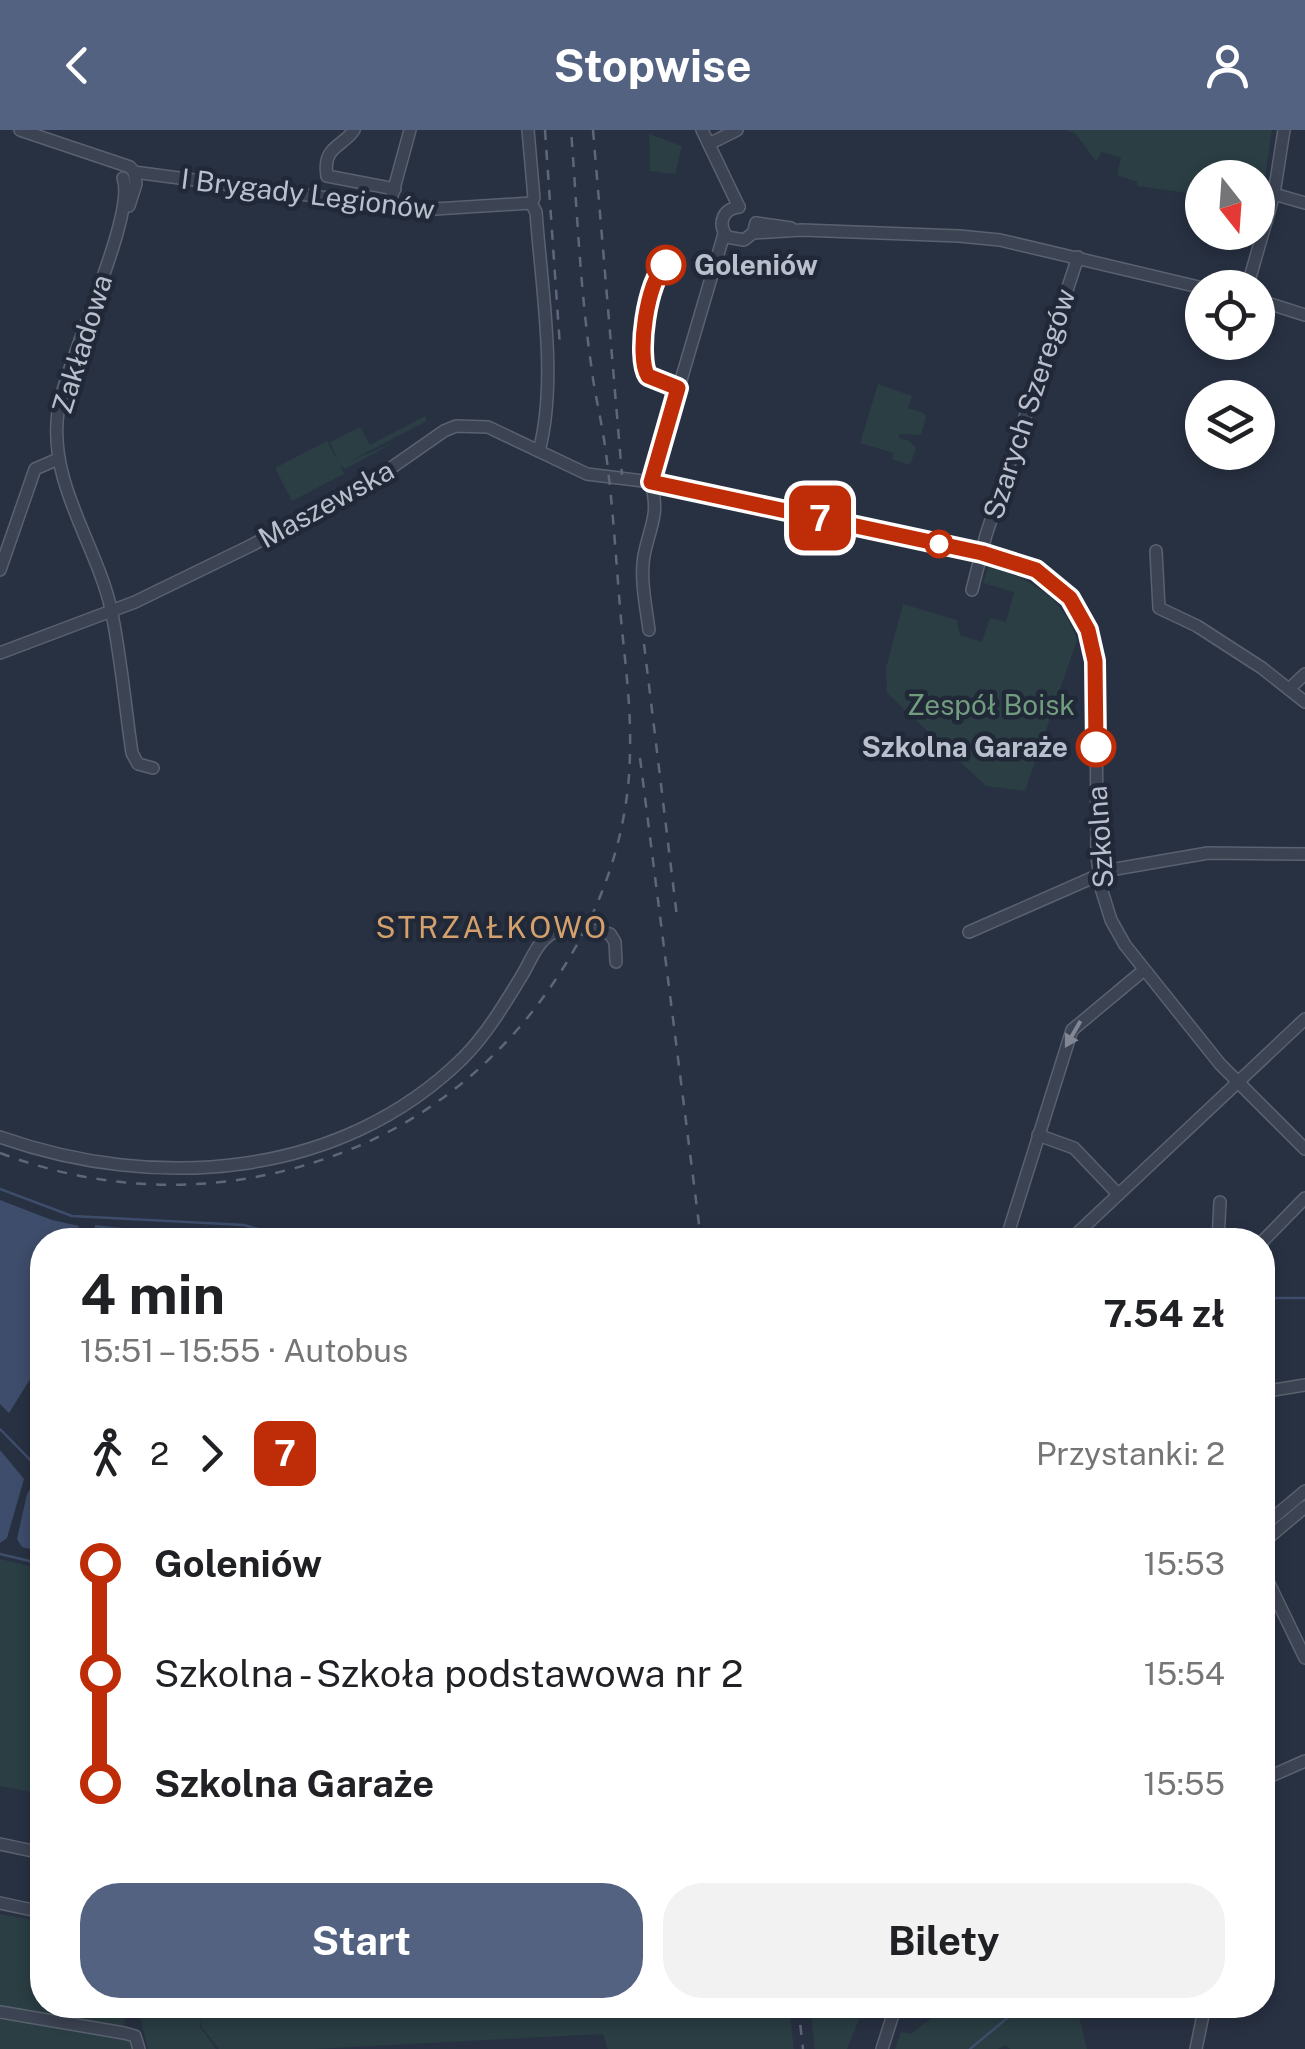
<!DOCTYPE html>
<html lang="pl">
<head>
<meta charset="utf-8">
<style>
  :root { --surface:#fff; --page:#f2f2f2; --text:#202124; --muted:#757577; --accent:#546282 }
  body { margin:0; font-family:"Public Sans",sans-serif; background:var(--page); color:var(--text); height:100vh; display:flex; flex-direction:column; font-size:38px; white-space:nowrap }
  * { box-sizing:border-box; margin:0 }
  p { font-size:32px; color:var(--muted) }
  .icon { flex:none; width:55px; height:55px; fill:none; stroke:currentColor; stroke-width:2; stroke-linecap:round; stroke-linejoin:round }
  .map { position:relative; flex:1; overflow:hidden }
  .sheet { position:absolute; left:30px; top:1098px; width:1245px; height:790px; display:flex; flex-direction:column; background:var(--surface); border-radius:40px; box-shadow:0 5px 15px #0003 }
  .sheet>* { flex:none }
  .badge { padding:0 20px; border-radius:15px; font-size:35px; line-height:65px }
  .needle { width:65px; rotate:163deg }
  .tools { position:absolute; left:1185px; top:30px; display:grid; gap:20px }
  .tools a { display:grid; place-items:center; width:90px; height:90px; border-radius:50%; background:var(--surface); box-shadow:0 5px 15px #0003; font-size:50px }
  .map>.badge { position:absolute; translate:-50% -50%; box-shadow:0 0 0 5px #fff }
  .legs { display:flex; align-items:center; gap:15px; height:110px; padding:0 50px; font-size:32px }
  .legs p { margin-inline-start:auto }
  .head { display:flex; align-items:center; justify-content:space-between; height:170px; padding:0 50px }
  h1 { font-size:55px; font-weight:700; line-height:75px }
  .primary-button { display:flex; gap:20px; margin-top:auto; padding:20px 50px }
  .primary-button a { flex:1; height:115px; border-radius:40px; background:var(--accent); color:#fff; font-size:40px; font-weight:700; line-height:115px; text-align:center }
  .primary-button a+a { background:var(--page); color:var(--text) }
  ul { padding:0 50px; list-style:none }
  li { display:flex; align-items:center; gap:35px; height:110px; font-size:38px }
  li i { display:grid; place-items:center; width:15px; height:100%; margin:0 12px; background:currentColor }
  li i::after { content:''; width:25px; height:25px; margin:-12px; border:8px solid; border-radius:50%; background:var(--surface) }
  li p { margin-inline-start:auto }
  li:first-child i { background:linear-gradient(#0000 50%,currentColor 0) }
  li:last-child i { background:linear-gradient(currentColor 50%,#0000 0) }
  header { display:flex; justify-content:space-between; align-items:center; height:130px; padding:0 50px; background:var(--accent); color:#fff; font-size:45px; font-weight:700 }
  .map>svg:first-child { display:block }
  .green { fill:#2a3e43 }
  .water { fill:#3e4d6b }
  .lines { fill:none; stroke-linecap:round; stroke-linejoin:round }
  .stream { stroke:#3e4d6b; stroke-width:2.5 }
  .minor-casing { stroke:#5a616f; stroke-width:14 }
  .minor { stroke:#3c4352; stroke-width:11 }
  .rail { stroke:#5e6779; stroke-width:2.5; stroke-dasharray:10 10; stroke-linecap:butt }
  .oneway { fill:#818795 }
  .line-1-casing { stroke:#fff; stroke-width:22 }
  .line-1 { stroke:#bf2d08; stroke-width:15 }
  .stop-1-dot { fill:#fff; stroke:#bf2d08; stroke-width:5 }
  .labels { text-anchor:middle; stroke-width:9; stroke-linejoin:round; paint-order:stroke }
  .street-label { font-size:28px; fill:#b9bfcc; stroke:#212837 }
  .stop-label { font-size:28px; font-weight:bold; fill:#b9bfcc; stroke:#212837; text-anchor:start }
  .park-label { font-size:28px; fill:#719c7e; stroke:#212837 }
  .neighbourhood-label { font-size:30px; letter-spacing:2.5px; fill:#d4a16c; stroke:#212837 }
</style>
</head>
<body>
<header><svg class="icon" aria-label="back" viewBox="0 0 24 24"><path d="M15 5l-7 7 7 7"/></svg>Stopwise<svg class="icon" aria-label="person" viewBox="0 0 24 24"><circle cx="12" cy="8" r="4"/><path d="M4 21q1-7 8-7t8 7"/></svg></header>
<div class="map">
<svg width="1305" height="1919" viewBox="0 0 1305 1919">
  <rect width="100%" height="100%" fill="#283142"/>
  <g class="green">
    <path d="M 1065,0 L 1272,0 L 1260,81 L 1258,48 L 1202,48 L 1202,65 L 1137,56 L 1137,52 L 1117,45 L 1121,28 L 1102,22 L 1096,31 L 1075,3 Z"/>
    <path d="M 649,4 L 682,16 L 675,44 L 650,41 Z"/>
    <path d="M 878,254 L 912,266 L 908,278 L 924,283 L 926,288 L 921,305 L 900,304 L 899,308 L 910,311 L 916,318 L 910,335 L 892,329 L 893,323 L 860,313 Z"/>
    <path d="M 425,286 L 427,291 L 352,330 L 395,312 L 345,339 L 340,335 L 344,344 L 292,371 L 275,338 L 327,311 L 338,331 L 330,312 L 360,297 L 370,315 Z"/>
    <path d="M 989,436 C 1030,449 1063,467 1077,510 L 1025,661 L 986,656 L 887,563 L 886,538 L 903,474 L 957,490 L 960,505 L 982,512 L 990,488 L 1006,492 L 1014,462 L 983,453 Z"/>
    <path d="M 0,1429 L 42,1439 L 42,1664 L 0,1656 Z"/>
    <path d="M 0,1784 L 42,1792 L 42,1875 L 129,1875 L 124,1895 L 132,1919 L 0,1919 Z"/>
    <path d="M 142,1875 L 789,1875 L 794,1919 L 608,1919 L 603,1904 L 315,1919 L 219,1919 L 201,1896 L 201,1885 L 200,1897 L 216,1919 L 148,1919 L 140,1887 Z"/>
    <path d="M 810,1875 L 865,1875 L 847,1919 L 815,1919 Z"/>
    <path d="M 948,1875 L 1076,1875 L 1087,1919 L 1010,1919 L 1005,1915 L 998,1919 L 895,1919 L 901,1902 L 911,1904 Z"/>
  </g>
  <g class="water">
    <path d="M 0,1070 L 52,1090 L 79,1096 L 78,1110 L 42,1110 L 42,1230 L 9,1283 L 0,1274 Z"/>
    <path d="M 95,1095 L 240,1110 L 93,1110 Z"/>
    <path d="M 0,1320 L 24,1349 L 7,1408 L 0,1413 Z"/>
    <path d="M 33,1355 L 42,1356 L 42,1422 L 22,1417 L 17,1409 L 27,1364 Z"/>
  </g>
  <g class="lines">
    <g class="stream">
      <path d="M 0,1059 L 72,1086 L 244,1095 L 296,1110"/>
      <path d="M 1262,1168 L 1305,1168"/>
      <path d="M 0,1299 L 42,1342"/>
      <path d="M 0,1424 L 42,1434"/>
      <path d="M 970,1919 L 1023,1875"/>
    </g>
    <defs>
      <g id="minor">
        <path d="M 20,0 L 130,37 L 134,42 L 419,80 L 531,73 L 536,82 C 541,155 558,250 539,321"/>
        <path d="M 354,0 C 343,17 322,16 327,46 L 395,59"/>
        <path d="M 528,0 L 534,68 L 531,73"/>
        <path d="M 702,0 L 739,77"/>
        <path d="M 709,14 L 737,0"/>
        <path d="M 123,48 C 137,85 65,232 58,282 C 48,353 96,413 111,479 C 121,526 125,576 132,623 L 138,634 L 153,638"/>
        <path d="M 1274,64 L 1305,73"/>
        <path d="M 129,76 L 136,54 L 134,42"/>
        <path d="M 389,77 L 410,0"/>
        <path d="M 739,77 C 723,79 717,93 727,107 L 744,110 L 753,103 L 756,93"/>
        <path d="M 756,93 L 791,98"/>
        <path d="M 753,103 L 802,100 L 959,106 L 1000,110 L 1203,158"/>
        <path d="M 1247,158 L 1274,64 L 1284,0"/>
        <path d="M 1258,170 L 1305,185"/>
        <path d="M 657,250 L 678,257"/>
        <path d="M 1156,421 L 1159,478 L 1197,496 L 1262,538 L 1305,572"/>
        <path d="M 0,440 L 35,339 L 58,329"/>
        <path d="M 972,460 L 986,405 L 1078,127"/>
        <path d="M 649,500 C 646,476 639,445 645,421 C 652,391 659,384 651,352 L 724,104"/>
        <path d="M 0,523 L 135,472 L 252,415 L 381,345 L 444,301 L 456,296 L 488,297 L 587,344 L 651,352 L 1022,433 C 1066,454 1093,490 1096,539 L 1097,726 L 1101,758 L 1111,790 L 1125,815 L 1220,934 L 1305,1019"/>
        <path d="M 1289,559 L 1305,544"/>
        <path d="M 969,802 L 1110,740 L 1208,723 L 1305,724"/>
        <path d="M 1038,1005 L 1074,1018 L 1118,1064"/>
        <path d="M 0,1007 C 156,1062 340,1049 463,928 C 486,905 504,875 521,847 C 530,833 536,813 551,804 C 565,794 594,799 610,804 L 615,812 L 616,832"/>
        <path d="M 1006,1110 L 1072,900 L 1144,840"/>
        <path d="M 1070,1110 L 1305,889"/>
        <path d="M 1218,1110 L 1220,1072"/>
        <path d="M 1262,1112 L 1305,1068"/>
        <path d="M 1262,1262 L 1305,1255"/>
        <path d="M 1262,1397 L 1305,1361"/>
        <path d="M 1262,1413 L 1305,1377"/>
        <path d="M 1262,1439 L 1305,1528"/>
        <path d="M 1262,1650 L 1305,1631"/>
        <path d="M 0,1714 L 42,1723"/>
        <path d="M 0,1773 L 42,1782"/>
        <path d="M 0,1882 L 124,1903 L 135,1906 L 139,1919"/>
        <path d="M 882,1919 L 896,1875"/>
        <path d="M 1196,1919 L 1205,1875"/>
      </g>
    </defs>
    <use href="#minor" class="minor-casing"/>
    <use href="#minor" class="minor"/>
    <g class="rail">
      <path d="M 545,0 L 560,217"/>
      <path d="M 593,0 L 622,345"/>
      <path d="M 644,514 L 677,787"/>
      <path d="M 640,628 L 701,1110"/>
      <path d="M 0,1023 C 119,1068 244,1065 361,1015 C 428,986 487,939 532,882 C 592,806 630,715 630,618 C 631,575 625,532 621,489 C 616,432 613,373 605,316 C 601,288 594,261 591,234 C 580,157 577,78 571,0"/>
      <path d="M 798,1875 L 803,1919"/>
    </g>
  </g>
  <defs><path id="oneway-solid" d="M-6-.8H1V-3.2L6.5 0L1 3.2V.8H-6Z" transform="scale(2.5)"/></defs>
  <use class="oneway" href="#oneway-solid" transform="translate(1073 904) rotate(120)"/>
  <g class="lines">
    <defs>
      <path id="line-1" d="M 666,135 C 647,148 636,228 648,246 L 678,258 L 651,352 L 982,423 L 1036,440 L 1070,468 L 1088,500 L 1095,531 L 1096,617"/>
    </defs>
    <use href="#line-1" class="line-1-casing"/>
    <use href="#line-1" class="line-1"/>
  </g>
  <g class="stop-1-dot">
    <circle cx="666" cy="135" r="18"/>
    <circle cx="939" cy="414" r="12"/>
    <circle cx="1096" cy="617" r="18"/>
  </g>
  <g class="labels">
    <g class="street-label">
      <text transform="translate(308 64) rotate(7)" y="10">I Brygady Legionów</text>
      <text transform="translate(82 214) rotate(-73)" y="10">Zakładowa</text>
      <text transform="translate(1029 274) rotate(-72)" y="10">Szarych Szeregów</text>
      <text transform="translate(326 374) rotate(-29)" y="10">Maszewska</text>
      <text transform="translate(1100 707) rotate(-94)" y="10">Szkolna</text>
    </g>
    <g class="stop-label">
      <text x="694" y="145">Goleniów</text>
      <text x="1068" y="627" text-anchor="end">Szkolna Garaże</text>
    </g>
    <g class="park-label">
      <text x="991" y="585">Zespół Boisk</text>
    </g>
    <g class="neighbourhood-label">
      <text x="492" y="808">STRZAŁKOWO</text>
    </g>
  </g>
</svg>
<div class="tools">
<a><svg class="needle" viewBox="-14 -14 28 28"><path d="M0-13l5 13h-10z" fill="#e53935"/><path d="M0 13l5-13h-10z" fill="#757577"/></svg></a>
<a><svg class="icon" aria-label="locate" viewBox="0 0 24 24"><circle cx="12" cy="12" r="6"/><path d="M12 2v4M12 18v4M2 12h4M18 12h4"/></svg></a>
<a><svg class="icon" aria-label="layers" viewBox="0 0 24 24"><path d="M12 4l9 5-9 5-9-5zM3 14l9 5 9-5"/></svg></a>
</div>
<b class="badge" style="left:820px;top:388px;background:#bf2d08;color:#fff">7</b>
<section class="sheet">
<div class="head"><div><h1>4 min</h1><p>15:51 – 15:55 · Autobus</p></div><b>7.54 zł</b></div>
<div class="legs"><svg class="icon" aria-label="walk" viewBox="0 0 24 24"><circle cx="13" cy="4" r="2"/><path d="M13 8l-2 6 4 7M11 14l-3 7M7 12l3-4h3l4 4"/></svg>2<svg class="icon" aria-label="forward" viewBox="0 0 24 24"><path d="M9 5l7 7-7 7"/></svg><b class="badge" style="background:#bf2d08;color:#fff">7</b><p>Przystanki: 2</p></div>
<ul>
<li><i style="color:#bf2d08"></i><b>Goleniów</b><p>15:53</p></li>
<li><i style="color:#bf2d08"></i><span>Szkolna - Szkoła podstawowa nr 2</span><p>15:54</p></li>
<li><i style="color:#bf2d08"></i><b>Szkolna Garaże</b><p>15:55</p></li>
</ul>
<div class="primary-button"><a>Start</a><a>Bilety</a></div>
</section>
</div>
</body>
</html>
